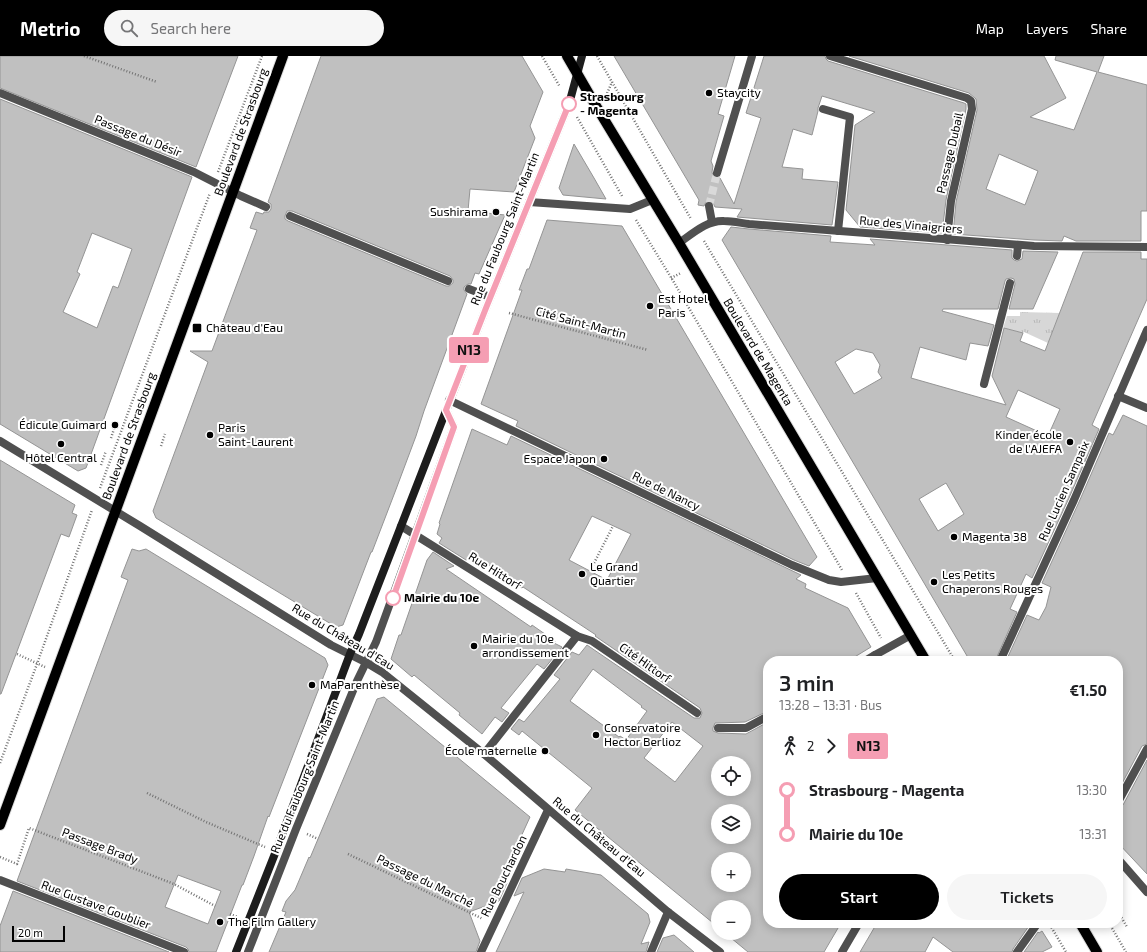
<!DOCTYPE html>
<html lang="en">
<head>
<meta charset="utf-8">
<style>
  :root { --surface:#fff; --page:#f6f6f6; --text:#202124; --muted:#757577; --accent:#000 }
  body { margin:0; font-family:"Exo 2",sans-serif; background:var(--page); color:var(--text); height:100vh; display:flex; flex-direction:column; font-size:15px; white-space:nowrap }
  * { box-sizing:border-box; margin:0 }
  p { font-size:13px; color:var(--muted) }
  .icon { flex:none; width:22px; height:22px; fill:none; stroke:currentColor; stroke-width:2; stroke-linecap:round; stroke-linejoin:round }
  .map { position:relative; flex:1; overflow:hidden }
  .side { position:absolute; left:763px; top:600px; width:360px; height:272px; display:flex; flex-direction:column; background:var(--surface); border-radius:16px; box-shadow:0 2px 10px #0003 }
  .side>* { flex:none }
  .badge { padding:0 8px; border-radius:3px; font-size:14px; line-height:26px }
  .controls { position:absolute; left:711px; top:700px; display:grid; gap:8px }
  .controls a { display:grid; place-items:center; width:40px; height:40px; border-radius:50%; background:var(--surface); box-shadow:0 2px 10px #0003; font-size:20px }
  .scale { position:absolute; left:12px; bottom:10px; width:53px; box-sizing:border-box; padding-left:4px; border:2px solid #000; border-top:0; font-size:11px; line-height:14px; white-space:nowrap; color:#000; -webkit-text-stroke:3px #fff; paint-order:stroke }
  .map>.badge { position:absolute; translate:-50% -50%; box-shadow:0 0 0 2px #fff }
  .legs { display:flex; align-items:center; gap:6px; height:44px; padding:0 16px; font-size:13px }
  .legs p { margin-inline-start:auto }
  .head { display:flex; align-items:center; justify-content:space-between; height:68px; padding:0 16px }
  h1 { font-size:22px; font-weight:600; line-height:30px }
  .action { display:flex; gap:8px; margin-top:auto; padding:8px 16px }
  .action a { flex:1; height:46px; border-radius:24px; background:var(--accent); color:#fff; font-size:16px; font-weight:600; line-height:46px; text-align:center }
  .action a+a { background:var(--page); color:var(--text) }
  ul { padding:0 16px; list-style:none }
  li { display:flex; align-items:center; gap:14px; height:44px; font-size:15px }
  li i { display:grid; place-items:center; width:6px; height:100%; margin:0 5px; background:currentColor }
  li i::after { content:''; width:10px; height:10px; margin:-5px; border:3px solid; border-radius:50%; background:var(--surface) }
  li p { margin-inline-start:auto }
  li:first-child i { background:linear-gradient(#0000 50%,currentColor 0) }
  li:last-child i { background:linear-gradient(currentColor 50%,#0000 0) }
  header { display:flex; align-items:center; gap:24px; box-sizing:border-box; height:56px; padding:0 20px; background:var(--accent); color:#fff }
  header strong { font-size:19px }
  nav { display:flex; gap:22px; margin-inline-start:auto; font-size:14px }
  .search { width:280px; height:36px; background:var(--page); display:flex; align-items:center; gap:10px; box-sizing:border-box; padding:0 14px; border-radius:22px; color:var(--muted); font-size:15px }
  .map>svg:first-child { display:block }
  .grass { fill:url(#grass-tufts) }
  .building { fill:#c0c0c0; stroke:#949494; fill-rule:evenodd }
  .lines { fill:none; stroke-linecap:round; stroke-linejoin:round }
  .street-tunnel { stroke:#d9d9d9; stroke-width:8; stroke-dasharray:8 4; stroke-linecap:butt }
  .primary-casing { stroke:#dbdbdb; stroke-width:12 }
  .path { stroke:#727272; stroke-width:2.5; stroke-dasharray:1 2; stroke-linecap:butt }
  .lane { stroke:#505050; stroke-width:8 }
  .street { stroke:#505050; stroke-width:8 }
  .secondary { stroke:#1d1d1d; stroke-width:8 }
  .primary { stroke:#000; stroke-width:10 }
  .line-1-casing { stroke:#fff; stroke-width:9 }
  .line-1 { stroke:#f59eb3; stroke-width:6 }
  .poi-dot { fill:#000; stroke:#fff; stroke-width:1.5 }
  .stop-1-dot { fill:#fff; stroke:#f59eb3; stroke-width:2 }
  .labels { text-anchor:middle; stroke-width:4; stroke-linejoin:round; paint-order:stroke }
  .poi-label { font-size:12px; fill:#000; stroke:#fff; text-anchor:start }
  .stop-label { font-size:12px; font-weight:bold; fill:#000; stroke:#fff; text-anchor:start }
  .street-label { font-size:12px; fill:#000; stroke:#fff }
</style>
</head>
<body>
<header>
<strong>Metrio</strong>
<div class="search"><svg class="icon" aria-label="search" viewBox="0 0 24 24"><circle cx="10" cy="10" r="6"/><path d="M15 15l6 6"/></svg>Search here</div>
<nav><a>Map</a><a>Layers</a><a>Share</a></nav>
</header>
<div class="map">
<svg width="1147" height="896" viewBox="0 0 1147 896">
  <defs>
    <pattern id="grass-tufts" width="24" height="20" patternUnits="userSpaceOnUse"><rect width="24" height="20" fill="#d7d7d7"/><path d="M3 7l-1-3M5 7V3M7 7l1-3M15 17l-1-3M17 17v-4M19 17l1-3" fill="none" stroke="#b7b7b7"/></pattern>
  </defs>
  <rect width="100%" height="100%" fill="#fff"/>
  <path class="grass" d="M 1020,256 L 1060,257 L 1048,287 L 1024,276 L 1023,277 L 1003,272 L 1007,260 L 1020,260 Z"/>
  <g class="building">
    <path d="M 0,0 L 238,0 L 196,111 L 0,32 Z"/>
    <path d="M 321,0 L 522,0 L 543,36 L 530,70 L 535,82 L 514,136 L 470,133 L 468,155 L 505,159 L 479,218 L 475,217 L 471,228 L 468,228 L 464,231 L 464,234 L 467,238 L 424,355 L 416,380 L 395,436 L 372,496 L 371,496 L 343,569 L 336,571 L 156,462 L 153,455 L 208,306 L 190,295 L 212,295 L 257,174 L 250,172 L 256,156 L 263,158 L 264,156 L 269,156 L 271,153 L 271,148 L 268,146 ZM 287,155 L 292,155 L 450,220 L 453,224 L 453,227 L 449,230 L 446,230 L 288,165 L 285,163 L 285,160 Z"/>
    <path d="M 614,0 L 735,0 L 718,58 L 724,60 L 711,105 L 713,110 L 712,116 L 713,120 L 716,122 L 720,122 L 734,148 L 761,62 L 746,57 L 764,0 L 825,0 L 826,3 L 828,5 L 964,47 L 966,48 L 966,53 L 946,144 L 942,177 L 860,171 L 846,154 L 855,69 L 875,56 L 822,40 L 818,52 L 818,55 L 812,79 L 793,73 L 782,111 L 803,113 L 802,123 L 838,126 L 832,169 L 737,161 L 742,153 L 715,151 L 713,147 L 710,145 L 706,146 L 704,150 L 698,149 L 699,144 Z"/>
    <path d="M 849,0 L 1044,0 L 1066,42 L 1030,61 L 1074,74 L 1097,16 L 1055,4 L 1056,0 L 1104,0 L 1098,16 L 1147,29 L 1147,155 L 1141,155 L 1141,185 L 1076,185 L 1064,180 L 1062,185 L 1034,184 L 953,178 L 956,146 L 977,54 L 976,43 L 969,37 ZM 999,98 L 1038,115 L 1025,149 L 986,133 Z"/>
    <path d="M 0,43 L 192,121 L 86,412 L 78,415 L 0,368 ZM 92,177 L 132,193 L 118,232 L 113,230 L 97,272 L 63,256 L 80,218 L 77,216 Z"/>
    <path d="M 574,88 L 594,122 L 606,143 L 563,139 L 559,132 Z"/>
    <path d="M 547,164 L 622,170 L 817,501 L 809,510 L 794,504 L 516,370 L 518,365 L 481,348 L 522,234 L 519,234 L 527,213 L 529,213 Z"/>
    <path d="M 731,171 L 749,173 L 831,180 L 830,186 L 875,189 L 870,183 L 1012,194 L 1012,202 L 1014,204 L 1017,205 L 1022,203 L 1023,195 L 1058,196 L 1033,253 L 1009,253 L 1015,228 L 1014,223 L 1011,222 L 1006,223 L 1005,225 L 998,253 L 943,253 L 942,255 L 994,269 L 988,290 L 970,287 L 966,304 L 920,291 L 911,322 L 1006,349 L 992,320 L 1004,272 L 1023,277 L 1020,285 L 1045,295 L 1083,196 L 1141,196 L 1141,203 L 1147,203 L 1147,243 L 1092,369 L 1099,373 L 1069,442 L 1032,522 L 1026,518 L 1010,553 L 1017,556 L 995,605 L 970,605 L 722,184 ZM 856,293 L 873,297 L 880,309 L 878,316 L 882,322 L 854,338 L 835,306 ZM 1018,334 L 1060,353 L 1048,380 L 1006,361 ZM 946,427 L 964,458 L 938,475 L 919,443 Z"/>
    <path d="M 1123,359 L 1147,370 L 1147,688 L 1142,690 L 1118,735 L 1118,605 L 1006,605 L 1027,559 L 1039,564 L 1046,551 L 1051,531 L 1042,527 L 1079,446 L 1109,377 L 1113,379 Z"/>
    <path d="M 472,373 L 507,389 L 511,380 L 801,519 L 796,523 L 806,528 L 805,532 L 848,552 L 871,591 L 848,605 L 768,605 L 768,655 L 745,666 L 718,667 L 715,667 L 713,672 L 713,675 L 718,677 L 746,678 L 768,666 L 768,867 L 841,867 L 824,896 L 748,896 L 725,877 L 744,877 L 744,851 L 718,851 L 718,871 L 575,754 L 592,732 L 522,675 L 519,679 L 511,673 L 519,663 L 524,666 L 560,623 L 554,619 L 572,596 L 579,599 L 587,589 L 694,662 L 700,662 L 702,657 L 700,652 L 595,580 L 596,579 L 523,531 L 522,532 L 475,500 L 466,504 L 439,487 L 442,482 L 437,478 L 440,468 L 439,467 ZM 592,460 L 631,478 L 607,524 L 569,504 ZM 593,613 L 642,650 L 641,651 L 647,655 L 626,684 L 620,680 L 619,681 L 570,645 ZM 672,666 L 703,690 L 675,726 L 644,702 ZM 718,707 L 744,707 L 744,733 L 718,733 ZM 718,755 L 744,755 L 744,781 L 718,781 ZM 718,803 L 744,803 L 744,829 L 718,829 Z"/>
    <path d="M 0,404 L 75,449 L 72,457 L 77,459 L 69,481 L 61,478 L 1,638 L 0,638 Z"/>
    <path d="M 132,493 L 139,495 L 146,493 L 325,602 L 328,609 L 269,761 L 268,760 L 254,800 L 243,829 L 242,829 L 216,896 L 189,896 L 188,893 L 186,891 L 17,825 L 128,524 L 121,521 ZM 178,819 L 221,835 L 208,868 L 165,851 Z"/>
    <path d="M 433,496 L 454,510 L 446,513 L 531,571 L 532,569 L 555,585 L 554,587 L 562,591 L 544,613 L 537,608 L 501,652 L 509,657 L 502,666 L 495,661 L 482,678 L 459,659 L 460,657 L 414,619 L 412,621 L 391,603 L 399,579 L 401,579 L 427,504 Z"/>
    <path d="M 384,641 L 530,761 L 498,831 L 507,827 L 499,845 L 469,856 L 480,885 L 476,896 L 269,896 L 286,856 L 282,855 L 286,845 L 295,834 L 309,801 L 310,802 L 377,643 Z"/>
    <path d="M 1147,704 L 1147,818 L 1118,787 L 1118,751 L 1123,749 Z"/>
    <path d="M 544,813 L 565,816 L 566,813 L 601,819 L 607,824 L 648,858 L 650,866 L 641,888 L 649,886 L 646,896 L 496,896 L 524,836 L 514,840 L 522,822 Z"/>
    <path d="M 13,835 L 169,896 L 0,896 L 0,870 Z"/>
    <path d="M 877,867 L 1031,867 L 1013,893 L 1012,896 L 953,896 L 933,881 L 925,896 L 860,896 Z"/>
    <path d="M 1042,875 L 1052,891 L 1042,896 L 1024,896 L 1038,876 L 1039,877 Z"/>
    <path d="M 674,879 L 694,896 L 657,896 L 663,882 Z"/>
  </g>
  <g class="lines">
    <path class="street-tunnel" d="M 709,150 L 717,117"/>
    <defs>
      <g id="primary">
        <path d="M 567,0 L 596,50 L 679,187 L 926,605"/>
        <path d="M 0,769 L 283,0"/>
        <path d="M 1080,867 L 1097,896"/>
      </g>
    </defs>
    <use href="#primary" class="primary-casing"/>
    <g class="path">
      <path d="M 84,0 L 157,26"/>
      <path d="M 542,0 L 560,31"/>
      <path d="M 597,0 L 691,163"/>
      <path d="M 606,40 L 612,26"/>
      <path d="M 577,61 L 622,140"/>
      <path d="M 218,116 L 262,0"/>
      <path d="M 636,164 L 672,223 L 842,514"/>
      <path d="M 704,185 L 955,605"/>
      <path d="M 671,222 L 681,217"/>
      <path d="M 509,257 L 648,294"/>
      <path d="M 111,382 L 116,367"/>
      <path d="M 161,390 L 165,378"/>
      <path d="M 101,409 L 106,395"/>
      <path d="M 100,432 L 210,137"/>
      <path d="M 590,515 L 613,470"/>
      <path d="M 856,537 L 881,582"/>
      <path d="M 17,598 L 45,611"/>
      <path d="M 0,707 L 37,608 L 92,454"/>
      <path d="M 147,737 L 206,766 L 265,791"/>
      <path d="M 307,778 L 318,783"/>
      <path d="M 348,798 L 483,863"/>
      <path d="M 0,801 L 17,808 L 29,772 L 174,828 L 215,850"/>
      <path d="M 230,858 L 238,861"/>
      <path d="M 1120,859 L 1127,871"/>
      <path d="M 1109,867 L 1126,896"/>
      <path d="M 1050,869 L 1066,896"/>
    </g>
    <g class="lane">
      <path d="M 0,37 L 194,116 L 241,140 L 266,151"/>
      <path d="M 823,53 L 850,61 L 838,175"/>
      <path d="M 290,160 L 448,225"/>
      <path d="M 1017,200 L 1018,189"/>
      <path d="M 469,233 L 490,241"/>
      <path d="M 984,328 L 1010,227"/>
      <path d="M 865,605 L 875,599"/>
      <path d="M 718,672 L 746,672 L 768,660"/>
      <path d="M 248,896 L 296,773 L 357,625 L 376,586 L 454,371 L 446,354"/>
    </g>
    <g class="street">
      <path d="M 830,0 L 967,42 L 971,45 L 972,53 L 951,145 L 947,184"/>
      <path d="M 717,117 L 752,0"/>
      <path d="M 529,146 L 630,153 L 652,144"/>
      <path d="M 709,150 L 712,166"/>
      <path d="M 679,187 C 692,178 707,164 724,165 C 732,165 741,167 749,168 L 1034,190 L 1147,191"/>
      <path d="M 1118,340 L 1147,352"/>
      <path d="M 449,344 L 792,509 L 829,524 L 841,526 L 877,522"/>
      <path d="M 0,385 L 140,470 L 331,589 L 367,607 L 382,616 L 484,698 L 668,856 L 720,896"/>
      <path d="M 401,470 L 577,580 L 592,585 L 697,657"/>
      <path d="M 875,599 L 911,579"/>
      <path d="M 1000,605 L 1074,444 L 1147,274"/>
      <path d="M 484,698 L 577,580"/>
      <path d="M 1118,746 L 1147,693"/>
      <path d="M 1118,803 L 1147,836"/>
      <path d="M 0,824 L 184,896"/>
      <path d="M 481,896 L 548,754"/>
      <path d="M 651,896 L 668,856"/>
      <path d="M 842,896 L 859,867"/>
      <path d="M 1017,896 L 1038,867"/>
    </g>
    <path class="secondary" d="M 236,896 L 276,795 L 350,598 L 359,578 L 486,252 L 569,48 L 582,0"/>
    <use href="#primary" class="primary"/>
  </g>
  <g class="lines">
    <defs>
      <path id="line-1" d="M 393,542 L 454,371 L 446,354 L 486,252 L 569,48"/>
    </defs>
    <use href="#line-1" class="line-1-casing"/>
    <use href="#line-1" class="line-1"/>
  </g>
  <g class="poi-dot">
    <circle cx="709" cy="37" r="4"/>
    <circle cx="496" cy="156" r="4"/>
    <circle cx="650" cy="250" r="4"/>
    <rect x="192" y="267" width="10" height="10" rx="2"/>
    <circle cx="115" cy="369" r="4"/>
    <circle cx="210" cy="379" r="4"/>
    <circle cx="1070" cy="386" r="4"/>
    <circle cx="61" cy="388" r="4"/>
    <circle cx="604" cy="403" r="4"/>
    <circle cx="954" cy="481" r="4"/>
    <circle cx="582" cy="518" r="4"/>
    <circle cx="934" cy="526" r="4"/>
    <circle cx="474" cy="590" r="4"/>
    <circle cx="312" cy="629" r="4"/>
    <circle cx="596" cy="679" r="4"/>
    <circle cx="545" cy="695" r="4"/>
    <circle cx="220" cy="866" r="4"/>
  </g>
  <g class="stop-1-dot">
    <circle cx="569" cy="48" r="7"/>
    <circle cx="393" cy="542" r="7"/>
  </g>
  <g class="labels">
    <g class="poi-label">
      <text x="717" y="41">Staycity</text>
      <text x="488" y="160" text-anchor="end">Sushirama</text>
      <text x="658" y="247">Est Hotel<tspan x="658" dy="14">Paris</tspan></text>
      <text x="206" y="276">Château d'Eau</text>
      <text x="107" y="373" text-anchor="end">Édicule Guimard</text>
      <text x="218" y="376">Paris<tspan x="218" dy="14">Saint-Laurent</tspan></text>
      <text x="1062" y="383" text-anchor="end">Kinder école<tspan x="1062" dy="14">de l'AJEFA</tspan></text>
      <text x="61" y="406" text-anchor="middle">Hôtel Central</text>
      <text x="596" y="407" text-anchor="end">Espace Japon</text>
      <text x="962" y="485">Magenta 38</text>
      <text x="590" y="515">Le Grand<tspan x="590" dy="14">Quartier</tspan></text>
      <text x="942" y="523">Les Petits<tspan x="942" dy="14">Chaperons Rouges</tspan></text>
      <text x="482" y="587">Mairie du 10e<tspan x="482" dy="14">arrondissement</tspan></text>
      <text x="320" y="633">MaParenthèse</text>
      <text x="604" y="676">Conservatoire<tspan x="604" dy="14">Hector Berlioz</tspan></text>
      <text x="537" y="699" text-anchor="end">École maternelle</text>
      <text x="228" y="870">The Film Gallery</text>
    </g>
    <g class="stop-label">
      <text x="580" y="45">Strasbourg<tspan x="580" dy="14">- Magenta</tspan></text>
      <text x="404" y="546">Mairie du 10e</text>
    </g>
    <g class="street-label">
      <text transform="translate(241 76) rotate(-70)" y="4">Boulevard de Strasbourg</text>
      <text transform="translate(138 80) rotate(22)" y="4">Passage du Désir</text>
      <text transform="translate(950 97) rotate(-77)" y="4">Passage Dubail</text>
      <text transform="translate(911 169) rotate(5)" y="4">Rue des Vinaigriers</text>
      <text transform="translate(505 173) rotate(-68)" y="4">Rue du Faubourg Saint-Martin</text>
      <text transform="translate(581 267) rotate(15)" y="4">Cité Saint-Martin</text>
      <text transform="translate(758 296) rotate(59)" y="4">Boulevard de Magenta</text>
      <text transform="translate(129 380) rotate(-70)" y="4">Boulevard de Strasbourg</text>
      <text transform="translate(666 435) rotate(26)" y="4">Rue de Nancy</text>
      <text transform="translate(1064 435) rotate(-66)" y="4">Rue Lucien Sampaix</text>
      <text transform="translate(495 515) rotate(32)" y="4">Rue Hittorf</text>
      <text transform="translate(343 581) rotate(31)" y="4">Rue du Château d'Eau</text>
      <text transform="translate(645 607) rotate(35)" y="4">Cité Hittorf</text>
      <text transform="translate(305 721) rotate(-68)" y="4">Rue du Faubourg Saint-Martin</text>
      <text transform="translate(599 781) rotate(40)" y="4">Rue du Château d'Eau</text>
      <text transform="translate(100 790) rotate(21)" y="4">Passage Brady</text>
      <text transform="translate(504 820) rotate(-64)" y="4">Rue Bouchardon</text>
      <text transform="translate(425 825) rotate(26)" y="4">Passage du Marché</text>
      <text transform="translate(96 849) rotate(21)" y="4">Rue Gustave Goublier</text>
    </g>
  </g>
</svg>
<div class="controls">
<a><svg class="icon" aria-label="locate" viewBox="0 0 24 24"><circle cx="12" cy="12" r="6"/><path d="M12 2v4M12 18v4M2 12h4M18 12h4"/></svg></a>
<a><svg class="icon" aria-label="layers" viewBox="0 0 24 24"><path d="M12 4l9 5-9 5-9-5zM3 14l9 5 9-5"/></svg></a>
<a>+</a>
<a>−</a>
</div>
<div class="scale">20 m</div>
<b class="badge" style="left:469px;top:294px;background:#f59eb3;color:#111">N13</b>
<section class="side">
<div class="head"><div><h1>3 min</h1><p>13:28 – 13:31 · Bus</p></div><b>€1.50</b></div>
<div class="legs"><svg class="icon" aria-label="walk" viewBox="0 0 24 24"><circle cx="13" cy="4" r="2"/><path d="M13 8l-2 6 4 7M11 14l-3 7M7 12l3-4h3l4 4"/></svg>2<svg class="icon" aria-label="forward" viewBox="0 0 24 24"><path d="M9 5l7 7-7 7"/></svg><b class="badge" style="background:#f59eb3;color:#111">N13</b></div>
<ul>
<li><i style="color:#f59eb3"></i><b>Strasbourg - Magenta</b><p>13:30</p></li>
<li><i style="color:#f59eb3"></i><b>Mairie du 10e</b><p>13:31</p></li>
</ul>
<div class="action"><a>Start</a><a>Tickets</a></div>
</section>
</div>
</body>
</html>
